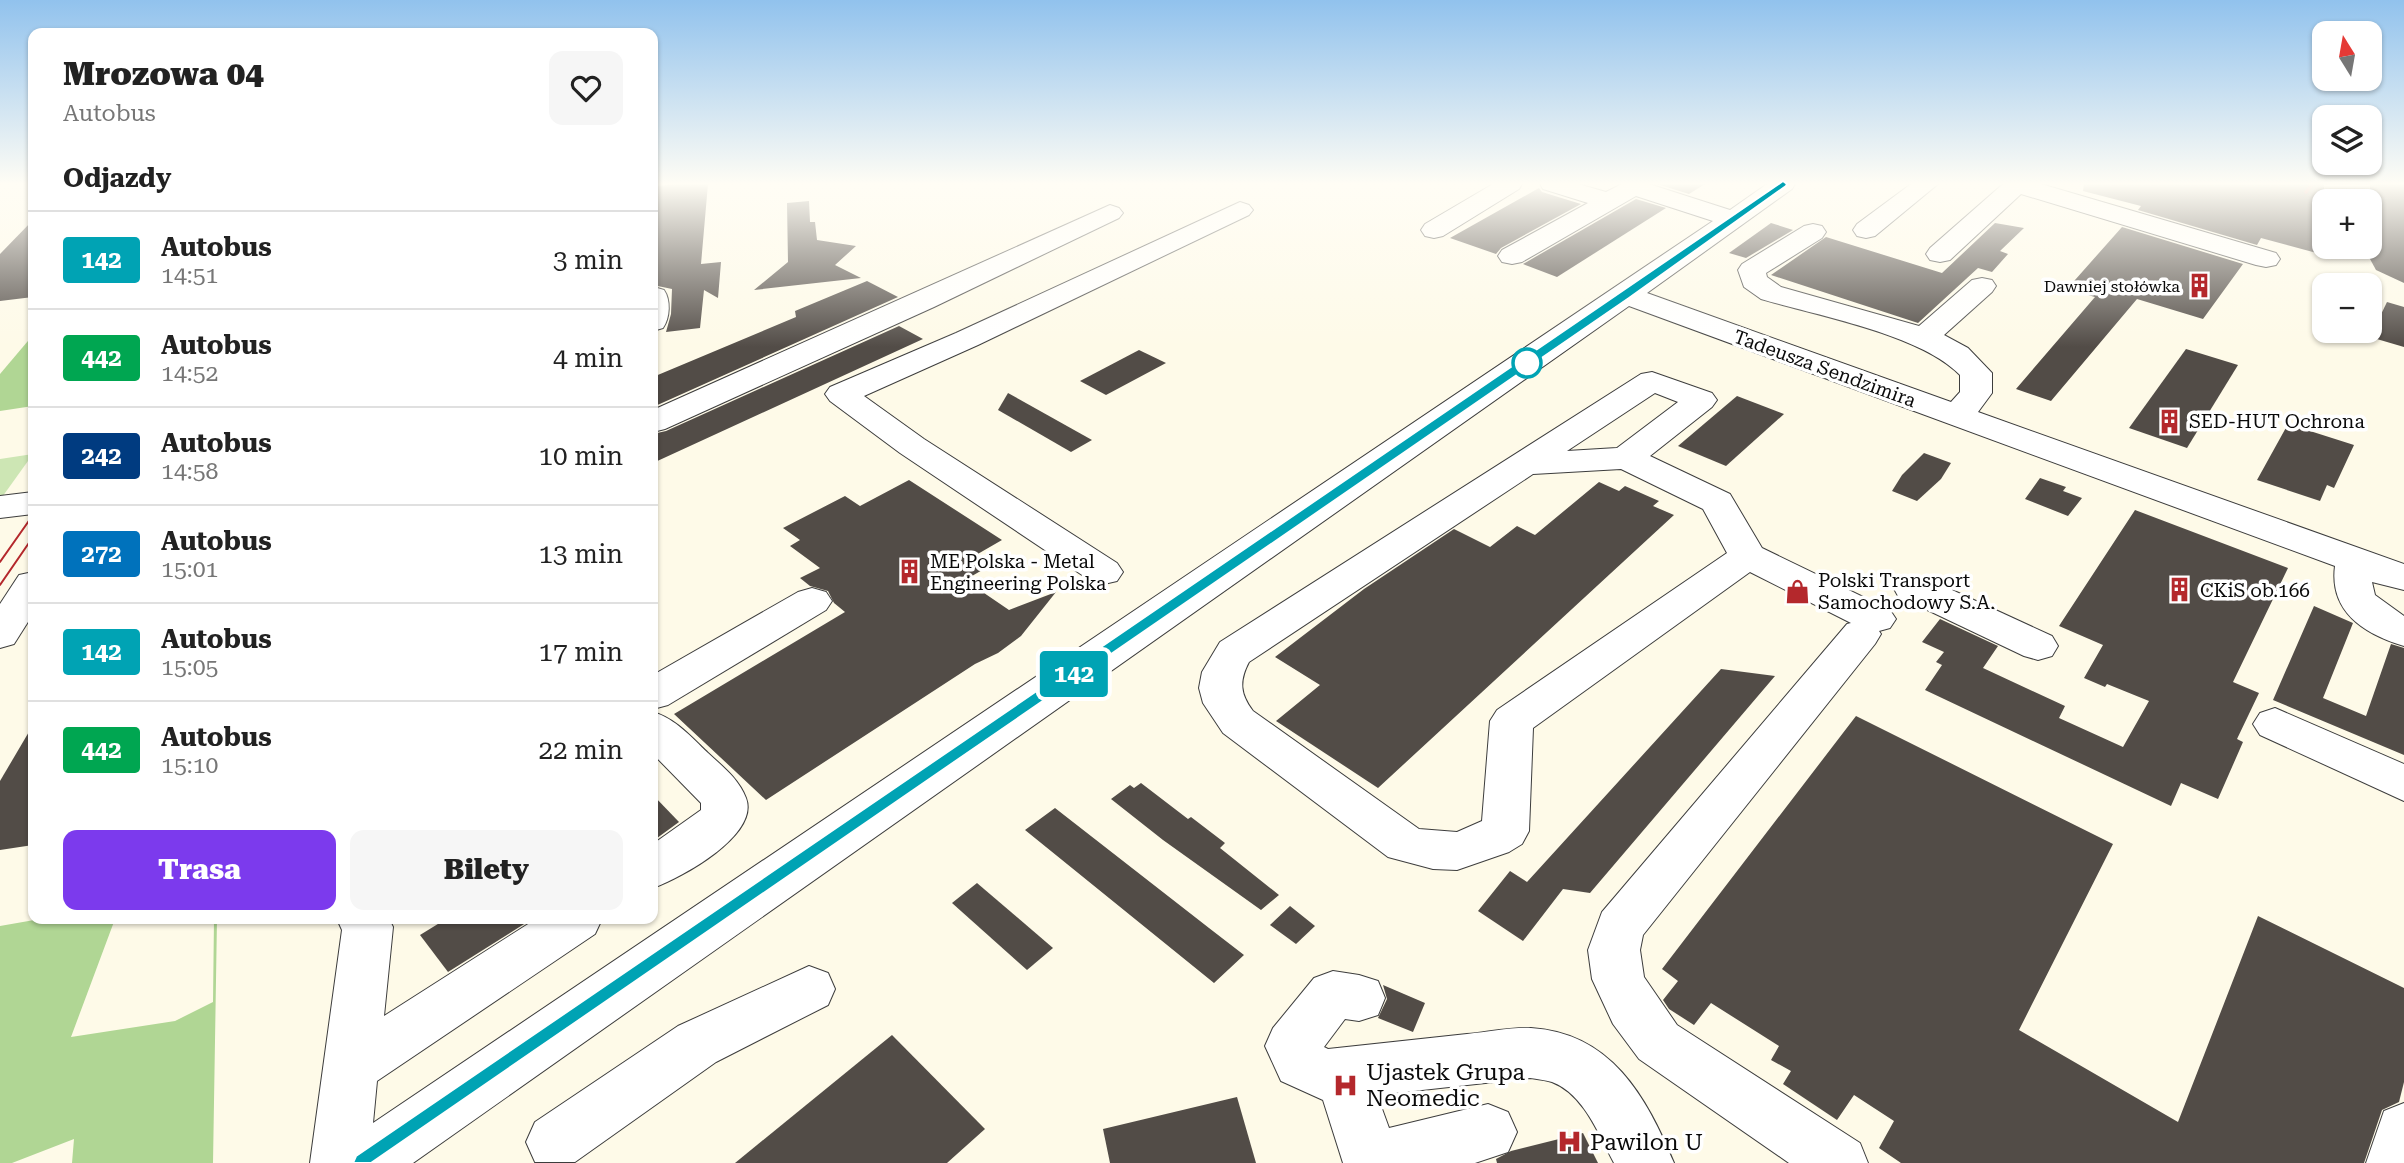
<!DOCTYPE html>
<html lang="pl">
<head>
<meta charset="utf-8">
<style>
  :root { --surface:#fff; --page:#f6f6f6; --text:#222; --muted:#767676; --line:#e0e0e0; --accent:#7c3aed }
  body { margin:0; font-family:"Roboto Serif",serif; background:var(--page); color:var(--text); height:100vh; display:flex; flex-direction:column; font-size:26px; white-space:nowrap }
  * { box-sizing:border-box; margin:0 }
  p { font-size:23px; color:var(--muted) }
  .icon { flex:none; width:38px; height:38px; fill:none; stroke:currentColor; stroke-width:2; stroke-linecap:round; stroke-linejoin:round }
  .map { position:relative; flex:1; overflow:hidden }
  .sheet { position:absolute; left:28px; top:28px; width:630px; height:896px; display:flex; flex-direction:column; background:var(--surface); border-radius:14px; box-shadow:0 2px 5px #0004 }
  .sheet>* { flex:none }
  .badge { padding:0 14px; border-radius:5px; font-size:24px; line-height:46px }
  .needle { width:46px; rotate:349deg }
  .tools { position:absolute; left:2312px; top:21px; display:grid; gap:14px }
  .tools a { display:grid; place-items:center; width:70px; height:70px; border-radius:14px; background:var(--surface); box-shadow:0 2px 5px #0004; font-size:35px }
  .map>.badge { position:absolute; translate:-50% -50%; box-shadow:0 0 0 4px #fff }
  h2 { padding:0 35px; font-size:26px; line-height:63px }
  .round { display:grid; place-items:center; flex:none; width:74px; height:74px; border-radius:14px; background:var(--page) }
  .headline { display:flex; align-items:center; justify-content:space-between; height:119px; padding:0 35px }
  h1 { font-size:33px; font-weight:800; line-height:52px }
  .primary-button { display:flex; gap:14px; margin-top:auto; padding:14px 35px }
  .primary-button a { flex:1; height:80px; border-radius:14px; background:var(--accent); color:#fff; font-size:28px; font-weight:800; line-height:80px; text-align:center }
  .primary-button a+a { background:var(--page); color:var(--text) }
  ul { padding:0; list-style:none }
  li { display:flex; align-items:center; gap:21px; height:98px; padding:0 35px; border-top:2px solid var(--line) }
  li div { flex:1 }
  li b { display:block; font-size:26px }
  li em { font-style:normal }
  li .badge { min-width:77px; font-weight:700; text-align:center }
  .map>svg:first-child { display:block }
  .green { fill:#cde6b4 }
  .forest { fill:#b0d694 }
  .building { fill:#524c47 }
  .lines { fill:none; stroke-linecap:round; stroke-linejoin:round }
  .minor-casing { stroke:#3d3d3d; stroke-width:2 }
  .minor { fill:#fff; fill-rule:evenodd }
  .tram { stroke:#b4282c; stroke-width:2 }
  .rail { stroke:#b4282c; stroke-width:3.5 }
  .line { fill:#00a3b4; stroke:#fff; stroke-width:2 }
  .stop-dot { fill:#fff; stroke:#00a3b4; stroke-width:3.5 }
  .labels { text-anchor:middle; stroke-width:7; stroke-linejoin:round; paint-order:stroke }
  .far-poi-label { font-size:16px; fill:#0a0a0a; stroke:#fff; text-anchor:end }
  .street-label { font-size:19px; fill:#0a0a0a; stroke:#fff }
  .poi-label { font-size:19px; fill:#0a0a0a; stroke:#fff; text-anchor:start }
  .near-poi-label { font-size:23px; fill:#0a0a0a; stroke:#fff; text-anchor:start }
</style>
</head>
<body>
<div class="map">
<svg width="2404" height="1163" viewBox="0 0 2404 1163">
  <rect width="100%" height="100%" fill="#fefae8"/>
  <path class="green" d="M 33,454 L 0,500 L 0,459 Z"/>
  <g class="forest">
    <path d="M 33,335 L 33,406 L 0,411 L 0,374 Z"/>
    <path d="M 40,919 L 115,919 L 71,1037 L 175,1021 L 213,1002 L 214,919 L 217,919 L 213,1163 L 72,1163 L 74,1139 L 12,1163 L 0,1163 L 0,926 Z"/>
  </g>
  <g class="building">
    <path d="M 680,184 L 708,184 L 701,264 L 721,262 L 718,298 L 704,290 L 700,328 L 666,332 L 671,314 L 672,289 L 653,285 L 653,186 Z"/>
    <path d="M 1657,184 L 1705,184 L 1689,194 Z"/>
    <path d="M 2084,184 L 2324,184 L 2324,255 L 2261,238 L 2257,245 L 2138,210 L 2141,206 L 2083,191 Z"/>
    <path d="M 2370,184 L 2404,184 L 2404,283 L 2376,270 L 2370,259 Z"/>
    <path d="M 1539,188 L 1542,192 L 1581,204 L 1501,248 L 1496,254 L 1450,238 Z"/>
    <path d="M 1636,199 L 1666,208 L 1557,277 L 1523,264 Z"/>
    <path d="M 809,201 L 810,222 L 815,222 L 817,240 L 856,246 L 835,265 L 861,278 L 754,290 L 788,262 L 787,203 Z"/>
    <path d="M 33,220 L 33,297 L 0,301 L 0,254 Z"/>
    <path d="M 1771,223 L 1793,230 L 1746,258 L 1729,253 Z"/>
    <path d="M 1995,223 L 2024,228 L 2000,251 L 2008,254 L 1992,272 L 1978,268 L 1918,323 L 1771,275 L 1826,237 L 1942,273 Z"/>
    <path d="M 2122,227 L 2243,264 L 2203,319 L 2137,299 L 2051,401 L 2016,389 L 2095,297 L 2067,289 Z"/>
    <path d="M 867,281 L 898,297 L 653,407 L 653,377 L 796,317 L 795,311 Z"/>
    <path d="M 2387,302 L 2404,307 L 2404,347 L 2370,337 Z"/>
    <path d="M 899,326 L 923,339 L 653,463 L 653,434 L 666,431 Z"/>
    <path d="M 2186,349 L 2238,365 L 2187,448 L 2129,428 Z"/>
    <path d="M 1139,350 L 1166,363 L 1106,395 L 1080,381 Z"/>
    <path d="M 1008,393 L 1092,440 L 1071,452 L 998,410 Z"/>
    <path d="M 1737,396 L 1784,414 L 1726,466 L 1678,446 Z"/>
    <path d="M 2288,424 L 2354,445 L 2334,488 L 2327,485 L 2320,501 L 2257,480 Z"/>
    <path d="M 1924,453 L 1951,463 L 1941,479 L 1917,501 L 1892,491 L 1902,475 Z"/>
    <path d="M 2040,478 L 2066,487 L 2063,491 L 2082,498 L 2068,516 L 2025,499 Z"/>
    <path d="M 909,480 L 1002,540 L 976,555 L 991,565 L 965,580 L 1009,610 L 1056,592 L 1021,636 L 998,653 L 975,664 L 766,800 L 674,714 L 845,612 L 834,603 L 828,591 L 810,586 L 800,578 L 820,568 L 790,546 L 800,540 L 783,528 L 845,496 L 860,506 Z"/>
    <path d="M 1599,482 L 1619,491 L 1625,486 L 1659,501 L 1653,506 L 1674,515 L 1378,788 L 1276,721 L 1320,685 L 1275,657 L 1364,589 L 1454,529 L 1490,547 L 1517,526 L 1535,535 Z"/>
    <path d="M 2135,510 L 2288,568 L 2233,682 L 2259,693 L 2237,739 L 2243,742 L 2218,799 L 2181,783 L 2171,806 L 1925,690 L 1942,665 L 1936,662 L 1944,652 L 1922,642 L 1940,619 L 1998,646 L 1983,668 L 2065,706 L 2059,718 L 2123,747 L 2149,701 L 2107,684 L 2105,687 L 2084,678 L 2103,645 L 2059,626 Z"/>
    <path d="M 2314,606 L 2353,623 L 2323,698 L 2366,716 L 2391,644 L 2404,648 L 2404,755 L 2273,700 Z"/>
    <path d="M 1721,669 L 1775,676 L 1590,893 L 1563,889 L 1523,941 L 1478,911 L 1510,871 L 1527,882 Z"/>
    <path d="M 1856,716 L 2113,844 L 2019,1030 L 2178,1122 L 2258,916 L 2404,988 L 2404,1082 L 2399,1102 L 2382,1110 L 2364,1163 L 1901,1163 L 1879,1148 L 1894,1121 L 1854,1095 L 1837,1120 L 1783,1084 L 1791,1071 L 1771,1060 L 1779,1046 L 1711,1003 L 1694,1025 L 1669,1009 L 1663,1000 L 1678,981 L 1662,969 Z"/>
    <path d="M 33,725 L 33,845 L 0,850 L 0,781 Z"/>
    <path d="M 1141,783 L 1188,819 L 1191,817 L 1225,843 L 1220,848 L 1279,895 L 1261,910 L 1163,840 L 1111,799 L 1130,785 L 1134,788 Z"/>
    <path d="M 653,795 L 679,822 L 653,841 Z"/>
    <path d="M 1055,808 L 1209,928 L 1244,955 L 1214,983 L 1025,830 Z"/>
    <path d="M 977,883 L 1053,948 L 1027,970 L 952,903 Z"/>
    <path d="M 1290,906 L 1315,926 L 1296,944 L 1270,925 Z"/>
    <path d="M 446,919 L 532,919 L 448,972 L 420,935 Z"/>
    <path d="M 1383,985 L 1425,1003 L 1413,1032 L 1378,1018 L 1387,999 Z"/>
    <path d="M 892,1035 L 985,1129 L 947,1163 L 735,1163 Z"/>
    <path d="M 1237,1097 L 1256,1163 L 1110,1163 L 1103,1129 Z"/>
    <path d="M 1583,1133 L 1598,1163 L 1497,1163 L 1496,1159 L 1511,1151 Z"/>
  </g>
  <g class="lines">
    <defs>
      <g id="minor">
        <path d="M 1493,184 L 1522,184 L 1519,189 L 1443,236 L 1434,238 L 1425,236 L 1421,230 L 1425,224 Z"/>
        <path d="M 1540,184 L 1578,184 L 1606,192 L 1622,184 L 1649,184 L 1730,210 L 1767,184 L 1795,184 L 1792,189 L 1647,293 L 1951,402 L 1960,392 L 1960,375 C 1920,334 1818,316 1761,299 L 1744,287 L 1738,270 L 1742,264 L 1804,226 L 1813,224 L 1822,226 L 1826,232 L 1822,238 L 1766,273 L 1767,277 L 1781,287 L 1919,326 L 1972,280 L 1982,278 L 1992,280 L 1996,286 L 1992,292 L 1944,335 L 1968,348 L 1992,373 L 1992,393 L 1978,412 L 2404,564 L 2404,590 L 2372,582 L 2375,595 L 2404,616 L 2404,646 C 2364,634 2329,612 2335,566 L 1629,306 L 413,1163 L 310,1163 L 342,930 L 337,919 L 389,919 L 393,927 L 384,1016 L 536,919 L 602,919 L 595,934 L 377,1081 L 373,1123 L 1713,221 L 1636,196 L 1522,262 L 1512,264 L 1502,262 L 1498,256 L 1502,250 L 1588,203 L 1543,189 Z"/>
        <path d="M 1911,184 L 1938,184 L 1875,236 L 1866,238 L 1857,236 L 1853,230 L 1857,224 Z"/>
        <path d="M 2003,184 L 2041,184 L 2276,253 L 2280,259 L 2276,265 L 2266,267 L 2256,265 L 2021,194 L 1950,260 L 1940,262 L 1930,260 L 1926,254 L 1930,248 Z"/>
        <path d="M 1240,202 L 1249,205 L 1253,210 L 1249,215 L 978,345 L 864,396 L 924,439 L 1117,563 L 1123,572 L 1117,581 L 1104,584 L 1091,581 L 900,453 L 830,401 L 825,394 L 830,387 L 956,333 Z"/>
        <path d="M 1110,205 L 1119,208 L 1123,213 L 1119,218 L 934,307 L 665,429 L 653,432 L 653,410 Z"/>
        <path d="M 654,287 L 664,290 C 671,300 670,318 663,328 L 653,331 Z"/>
        <path d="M 1652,372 L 1712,393 L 1717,400 L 1712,407 L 1650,456 L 1730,494 L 1762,548 L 1890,610 L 1896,619 L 1890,628 L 1879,631 L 1881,634 L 1875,644 L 1643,935 L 1640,950 L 1644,977 L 1677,1025 L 1860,1143 L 1868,1163 L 1789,1163 L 1639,1059 L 1613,1024 L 1592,979 L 1588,950 L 1602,912 L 1847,624 L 1851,623 L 1750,572 L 1533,728 L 1529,831 L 1522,844 L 1509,852 L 1457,870 L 1433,869 L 1388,857 L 1223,733 L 1203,703 L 1199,688 L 1202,672 L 1220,642 L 1641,374 ZM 1655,393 L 1678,402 L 1617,448 L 1567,451 ZM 1621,469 L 1703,509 L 1727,553 L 1497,710 L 1490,721 L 1482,821 L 1457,832 L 1419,829 L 1253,711 C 1240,694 1239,681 1249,662 L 1533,474 Z"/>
        <path d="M 33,492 L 33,514 L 0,518 L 0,496 Z"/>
        <path d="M 33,572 L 33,614 L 14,644 L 0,648 L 0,604 L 19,575 Z"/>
        <path d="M 1912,575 L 1926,578 L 2052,636 L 2058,646 L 2052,656 L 2038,660 L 2024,656 L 1898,596 L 1893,587 L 1898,578 Z"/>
        <path d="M 812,588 L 826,592 L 832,601 L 826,610 L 668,705 L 653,709 L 653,675 L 798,592 Z"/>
        <path d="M 2275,708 L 2404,764 L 2404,801 L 2260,735 L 2253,724 L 2260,713 Z"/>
        <path d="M 653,712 C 676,719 691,737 708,753 C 722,766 739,779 746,798 C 760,835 681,878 653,888 L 653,844 L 701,810 L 701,803 L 653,754 Z"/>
        <path d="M 809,966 L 828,973 L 835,989 L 828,1005 L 716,1062 L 575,1162 L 535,1162 L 526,1142 L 535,1122 L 678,1026 Z"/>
        <path d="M 1333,971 L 1359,975 L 1378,981 L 1385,998 L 1378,1015 L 1359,1021 L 1345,1019 L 1324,1047 L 1328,1049 C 1375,1044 1421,1039 1467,1034 C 1488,1032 1511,1027 1531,1028 C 1611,1033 1646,1096 1674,1163 L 1614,1163 C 1599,1135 1584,1094 1552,1082 C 1545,1080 1537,1079 1530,1078 L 1377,1095 L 1389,1128 L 1488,1104 L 1508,1112 L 1517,1132 L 1508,1152 L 1475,1163 L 1343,1163 L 1323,1100 L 1281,1081 L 1265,1046 L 1273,1028 L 1314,978 Z"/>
        <path d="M 2404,1103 L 2404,1163 L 2366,1163 L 2384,1111 Z"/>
      </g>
    </defs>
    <use href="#minor" class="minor-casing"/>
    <use href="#minor" class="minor"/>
    <g class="tram">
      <path d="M 0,562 L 33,515"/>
      <path d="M 0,585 L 33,537"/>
    </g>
    <path class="rail" d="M 2306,192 L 2312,184"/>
  </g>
  <linearGradient id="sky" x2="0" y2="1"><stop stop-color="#91c2ed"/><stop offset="0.53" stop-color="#fffdf5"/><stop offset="1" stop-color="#fffdf5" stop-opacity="0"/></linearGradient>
  <rect width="2404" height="347" fill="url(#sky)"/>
  <path class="line" d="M 1783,181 L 1787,184 L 1786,186 L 1629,298 L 371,1163 L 353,1163 L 356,1156 Z"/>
  <defs>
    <symbol id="building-bare" viewBox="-9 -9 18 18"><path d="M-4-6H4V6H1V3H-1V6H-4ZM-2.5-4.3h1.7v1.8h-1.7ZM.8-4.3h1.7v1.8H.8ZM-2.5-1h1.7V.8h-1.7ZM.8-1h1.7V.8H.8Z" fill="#b4282c" stroke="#fff" stroke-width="2.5" paint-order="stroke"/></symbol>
    <symbol id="shop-bare" viewBox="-9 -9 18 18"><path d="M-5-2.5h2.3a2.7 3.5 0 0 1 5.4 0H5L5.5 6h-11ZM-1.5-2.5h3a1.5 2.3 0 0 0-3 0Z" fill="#b4282c" stroke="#fff" stroke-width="2.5" paint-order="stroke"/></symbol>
    <symbol id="hospital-bare" viewBox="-9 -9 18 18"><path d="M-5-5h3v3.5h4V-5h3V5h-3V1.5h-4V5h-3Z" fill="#b4282c" stroke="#fff" stroke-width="2.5" paint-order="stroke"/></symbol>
  </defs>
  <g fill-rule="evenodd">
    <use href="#building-bare" x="2182" y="268" width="35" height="35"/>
    <use href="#building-bare" x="2152" y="404" width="35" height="35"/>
    <use href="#building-bare" x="892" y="554" width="35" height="35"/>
    <use href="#building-bare" x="2162" y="572" width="35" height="35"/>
    <use href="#shop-bare" x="1780" y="574" width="35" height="35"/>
    <use href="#hospital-bare" x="1328" y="1068" width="35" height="35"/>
    <use href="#hospital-bare" x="1552" y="1124" width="35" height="35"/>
  </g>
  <circle class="stop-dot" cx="1527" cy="363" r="14"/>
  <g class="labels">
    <g class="far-poi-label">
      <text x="2180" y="292">Dawniej stołówka</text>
    </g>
    <g class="street-label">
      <text transform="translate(1825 368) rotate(20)" y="7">Tadeusza Sendzimira</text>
    </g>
    <g class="poi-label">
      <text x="2189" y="428">SED-HUT Ochrona</text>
      <text x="930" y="568">ME Polska - Metal<tspan x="930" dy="22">Engineering Polska</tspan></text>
      <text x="1818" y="587">Polski Transport<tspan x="1818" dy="22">Samochodowy S.A.</tspan></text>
      <text x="2200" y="597">CKiS ob.166</text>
    </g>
    <g class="near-poi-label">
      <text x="1366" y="1080">Ujastek Grupa<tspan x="1366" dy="26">Neomedic</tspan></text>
      <text x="1590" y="1150">Pawilon U</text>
    </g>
  </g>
</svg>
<div class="tools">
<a><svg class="needle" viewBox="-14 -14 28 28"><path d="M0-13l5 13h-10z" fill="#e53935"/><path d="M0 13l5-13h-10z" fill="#767676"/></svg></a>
<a><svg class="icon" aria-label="layers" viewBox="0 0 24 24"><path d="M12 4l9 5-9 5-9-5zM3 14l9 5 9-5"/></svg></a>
<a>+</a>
<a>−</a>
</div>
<b class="badge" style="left:1074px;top:674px;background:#00a3b4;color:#fff">142</b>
<section class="sheet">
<div class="headline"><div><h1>Mrozowa 04</h1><p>Autobus</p></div><a class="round"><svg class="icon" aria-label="heart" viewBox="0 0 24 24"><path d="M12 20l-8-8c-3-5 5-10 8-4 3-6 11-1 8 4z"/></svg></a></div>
<h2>Odjazdy</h2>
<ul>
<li><span class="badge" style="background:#00a3b4;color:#fff">142</span><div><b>Autobus</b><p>14:51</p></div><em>3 min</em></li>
<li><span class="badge" style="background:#00a651;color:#fff">442</span><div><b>Autobus</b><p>14:52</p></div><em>4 min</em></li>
<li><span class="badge" style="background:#003b80;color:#fff">242</span><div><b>Autobus</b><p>14:58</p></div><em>10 min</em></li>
<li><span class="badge" style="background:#0072bc;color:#fff">272</span><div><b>Autobus</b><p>15:01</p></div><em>13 min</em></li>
<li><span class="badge" style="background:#00a3b4;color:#fff">142</span><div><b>Autobus</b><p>15:05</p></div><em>17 min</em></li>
<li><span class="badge" style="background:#00a651;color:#fff">442</span><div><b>Autobus</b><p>15:10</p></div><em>22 min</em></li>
</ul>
<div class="primary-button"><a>Trasa</a><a>Bilety</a></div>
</section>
</div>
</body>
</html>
